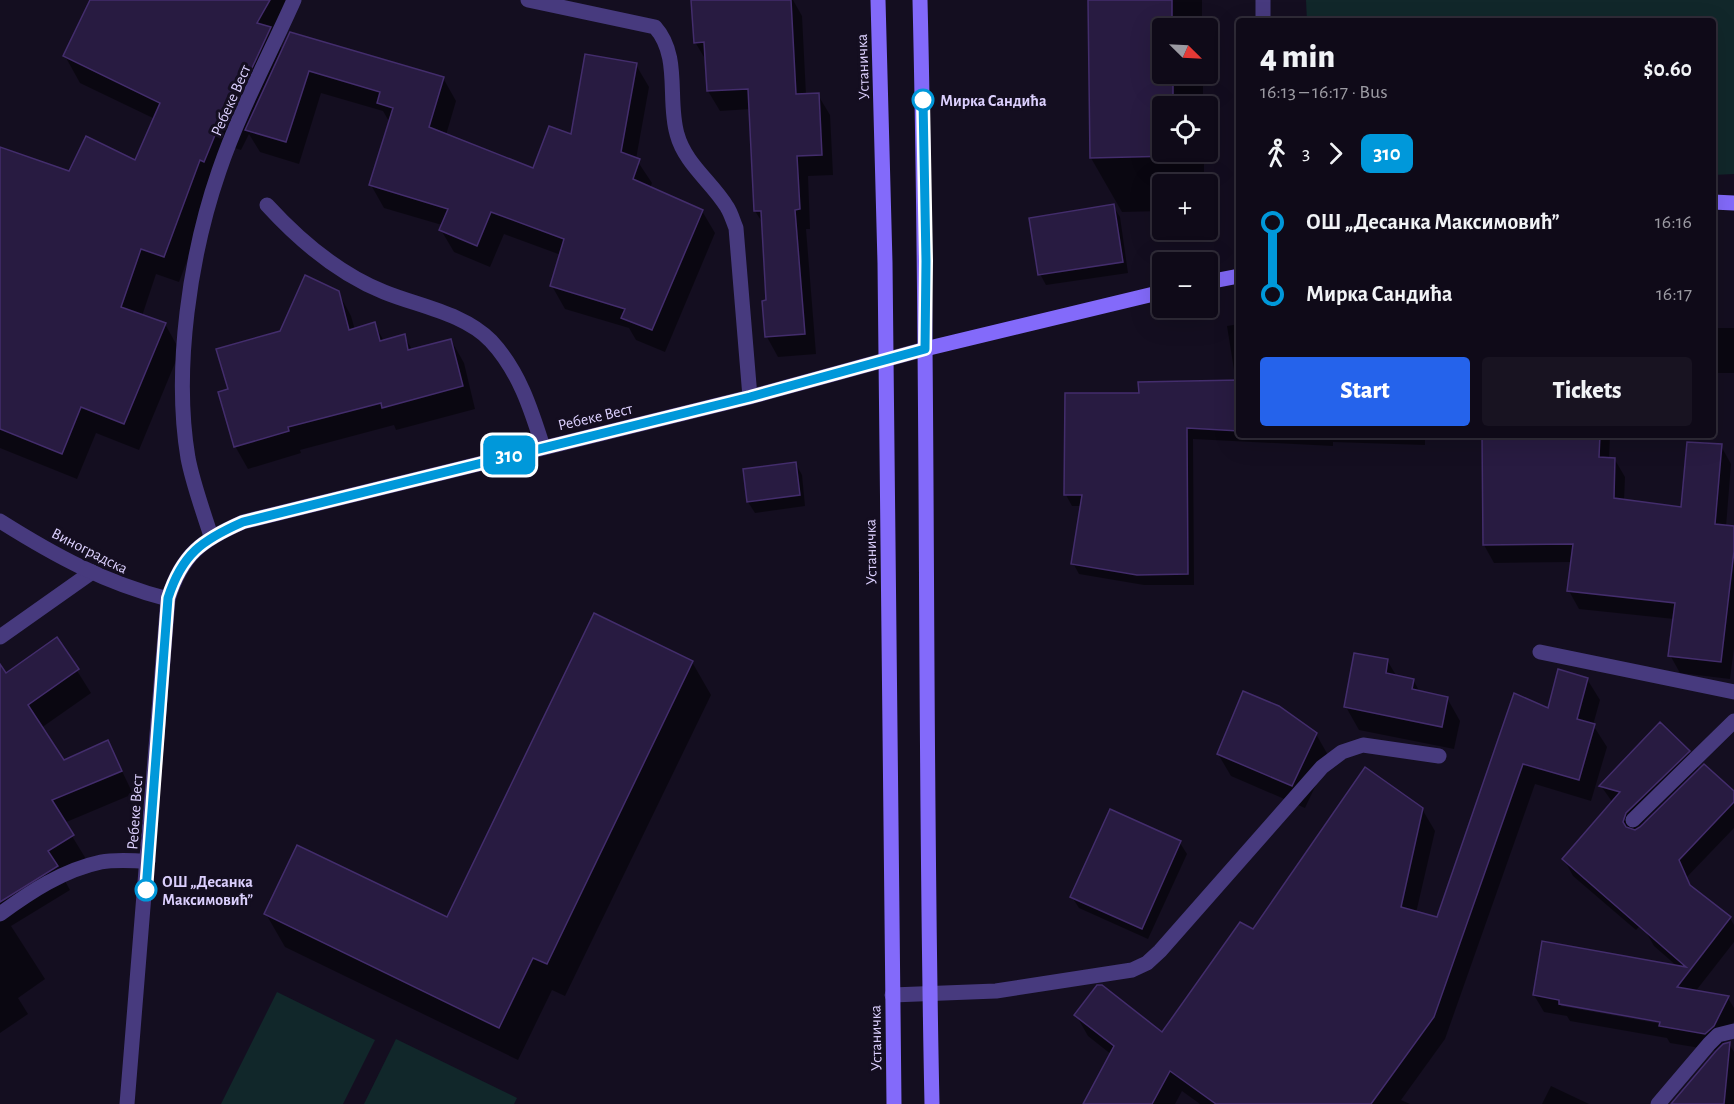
<!DOCTYPE html>
<html lang="en">
<head>
<meta charset="utf-8">
<style>
  :root { --surface:#0f0a18; --page:#181321; --text:#f1f3f6; --muted:#9b9aa2; --line:#2f2b37; --accent:#2563eb }
  body { margin:0; font-family:"Alegreya Sans",sans-serif; background:var(--page); color:var(--text); height:100vh; display:flex; flex-direction:column; font-size:22px; white-space:nowrap }
  * { box-sizing:border-box; margin:0 }
  p { font-size:20px; color:var(--muted) }
  .icon { flex:none; width:33px; height:33px; fill:none; stroke:currentColor; stroke-width:2; stroke-linecap:round; stroke-linejoin:round }
  .map { position:relative; flex:1; overflow:hidden }
  .sheet { position:absolute; left:1236px; top:18px; width:480px; height:420px; display:flex; flex-direction:column; background:var(--surface); border-radius:6px; box-shadow:0 6px 24px #0002,0 0 0 2px var(--line) }
  .sheet>* { flex:none }
  .badge { padding:0 12px; border-radius:9px; font-size:21px; line-height:39px }
  .needle { width:39px; rotate:114deg }
  .fabs { position:absolute; left:1152px; top:18px; display:grid; gap:12px }
  .fabs a { display:grid; place-items:center; width:66px; height:66px; border-radius:6px; background:var(--surface); box-shadow:0 6px 24px #0002,0 0 0 2px var(--line); font-size:30px }
  .map>.badge { position:absolute; translate:-50% -50%; box-shadow:0 0 0 3px #fff }
  .legs { display:flex; align-items:center; gap:9px; height:66px; padding:0 24px; font-size:20px }
  .legs p { margin-inline-start:auto }
  .headline { display:flex; align-items:center; justify-content:space-between; height:102px; padding:0 24px }
  h1 { font-size:33px; font-weight:800; line-height:45px }
  .action { display:flex; gap:12px; margin-top:auto; padding:12px 24px }
  .action a { flex:1; height:69px; border-radius:6px; background:var(--accent); color:#fff; font-size:24px; font-weight:800; line-height:69px; text-align:center }
  .action a+a { background:var(--page); color:var(--text) }
  ul { padding:0 24px; list-style:none }
  li { display:flex; align-items:center; gap:21px; height:72px; font-size:22px }
  li i { display:grid; place-items:center; width:9px; height:100%; margin:0 8px; background:currentColor }
  li i::after { content:''; width:15px; height:15px; margin:-8px; border:4px solid; border-radius:50%; background:var(--surface) }
  li p { margin-inline-start:auto }
  li:first-child i { background:linear-gradient(#0000 50%,currentColor 0) }
  li:last-child i { background:linear-gradient(currentColor 50%,#0000 0) }
  .map>svg:first-child { display:block }
  .green { fill:#11272a }
  .shadow { fill:#0007; fill-rule:evenodd }
  .building { fill:#281b41; stroke:#432d6c; stroke-width:1.5 }
  .lines { fill:none; stroke-linecap:round; stroke-linejoin:round }
  .lane { stroke:#473a7e; stroke-width:15 }
  .street { stroke:#473a7e; stroke-width:15 }
  .secondary { stroke:#836afa; stroke-width:15 }
  .line-1-casing { stroke:#fff; stroke-width:14 }
  .line-1 { stroke:#0098da; stroke-width:9 }
  .stop-1-dot { fill:#fff; stroke:#0098da; stroke-width:3 }
  .labels { text-anchor:middle; stroke-width:6; stroke-linejoin:round; paint-order:stroke }
  .street-label { font-size:16px; fill:#dbcffd; stroke:#140e20 }
  .stop-label { font-size:16px; font-weight:bold; fill:#dbcffd; stroke:#140e20; text-anchor:start }
</style>
</head>
<body>
<div class="map">
<svg width="1734" height="1104" viewBox="0 0 1734 1104">
  <rect width="100%" height="100%" fill="#140e20"/>
  <g class="green">
    <path d="M 1306,0 L 1734,0 L 1734,174 L 1713,175 L 1713,21 L 1307,21 Z"/>
    <path d="M 277,992 L 375,1040 L 343,1104 L 221,1104 Z"/>
    <path d="M 396,1039 L 517,1098 L 514,1104 L 364,1104 Z"/>
  </g>
  <g class="shadow">
    <path d="M 92,0 L 294,0 L 277,40 L 283,51 L 443,78 L 456,101 L 446,135 L 534,169 L 572,136 L 636,65 L 649,87 L 636,159 L 652,183 L 650,188 L 702,211 L 715,233 L 665,352 L 636,340 L 629,328 L 565,309 L 552,286 L 561,255 L 504,234 L 490,267 L 454,252 L 441,230 L 442,225 L 384,208 L 371,185 L 390,123 L 383,111 L 321,93 L 299,164 L 260,152 L 249,134 L 241,150 L 235,148 L 215,186 L 179,282 L 156,274 L 142,316 L 165,324 L 180,351 L 139,450 L 96,433 L 77,479 L 0,448 L 0,149 L 70,172 L 136,162 L 155,119 L 80,83 L 65,56 Z"/>
    <path d="M 693,0 L 793,0 L 802,16 L 806,95 L 818,95 L 830,115 L 833,175 L 808,176 L 810,229 L 806,229 L 816,354 L 778,357 L 767,337 L 763,302 L 768,302 L 764,225 L 755,211 L 751,109 L 720,111 L 708,91 L 707,62 L 695,42 Z"/>
    <path d="M 1089,0 L 1202,0 L 1202,28 L 1162,28 L 1162,74 L 1203,74 L 1203,106 L 1162,106 L 1162,152 L 1204,152 L 1204,184 L 1162,184 L 1162,211 L 1122,212 L 1091,158 Z"/>
    <path d="M 1113,206 L 1120,217 L 1128,273 L 1046,285 L 1040,274 Z"/>
    <path d="M 338,292 L 351,316 L 355,330 L 374,324 L 384,341 L 404,336 L 413,351 L 451,340 L 464,363 L 475,409 L 396,430 L 394,425 L 300,450 L 301,453 L 248,469 L 235,446 L 229,390 L 281,332 Z"/>
    <path d="M 1239,324 L 1239,435 L 1425,435 L 1425,445 L 1333,442 L 1333,446 L 1193,439 L 1194,585 L 1144,585 L 1079,574 L 1073,563 L 1082,506 L 1072,506 L 1066,495 L 1140,394 L 1236,382 L 1227,326 Z"/>
    <rect x="1713" y="328" width="21" height="45"/>
    <path d="M 1483,435 L 1610,435 L 1609,459 L 1615,460 L 1625,477 L 1624,501 L 1682,508 L 1721,446 L 1731,464 L 1726,527 L 1734,528 L 1734,648 L 1730,679 L 1680,673 L 1670,655 L 1674,619 L 1579,609 L 1569,591 L 1572,562 L 1494,563 L 1484,545 Z"/>
    <path d="M 796,464 L 802,475 L 805,506 L 755,513 L 748,502 Z"/>
    <path d="M 57,639 L 91,693 L 41,728 L 64,762 L 108,742 L 133,794 L 64,823 L 86,859 L 61,874 L 70,890 L 11,926 L 45,979 L 18,998 L 28,1014 L 0,1033 L 0,681 Z"/>
    <path d="M 1387,660 L 1397,677 L 1413,680 L 1420,692 L 1447,698 L 1460,721 L 1454,749 L 1359,730 L 1346,707 Z"/>
    <path d="M 692,662 L 711,695 L 565,996 L 552,990 L 518,1060 L 285,947 L 266,914 L 448,919 Z"/>
    <path d="M 1587,679 L 1600,700 L 1593,725 L 1607,747 L 1591,801 L 1535,784 L 1445,1039 L 1401,1100 L 1410,1104 L 1200,1104 L 1182,1091 L 1175,1104 L 1094,1104 L 1112,1055 L 1088,1036 L 1076,1015 L 1162,1034 L 1254,931 L 1422,809 L 1435,831 L 1416,913 L 1438,919 L 1549,710 Z"/>
    <path d="M 1316,734 L 1329,757 L 1305,808 L 1231,776 L 1218,754 Z"/>
    <path d="M 1689,752 L 1698,768 L 1644,821 L 1646,823 L 1707,766 L 1734,793 L 1734,828 L 1636,930 L 1573,876 L 1564,859 L 1613,803 L 1601,786 Z"/>
    <path d="M 1180,843 L 1187,854 L 1148,939 L 1079,908 L 1072,897 Z"/>
    <path d="M 1730,918 L 1734,925 L 1734,942 L 1695,992 L 1728,998 L 1734,1008 L 1734,1021 L 1722,1046 L 1729,1044 L 1734,1052 L 1734,1104 L 1673,1104 L 1718,1051 L 1670,1043 L 1667,1038 L 1570,1021 L 1567,1016 L 1544,1012 L 1534,995 L 1678,967 L 1654,946 L 1645,930 ZM 1561,1003 L 1668,1022 L 1667,1025 L 1561,1006 Z"/>
    <path d="M 1551,1086 L 1589,1104 L 1542,1104 Z"/>
  </g>
  <g class="building">
    <path d="M 90,0 L 270,0 L 257,23 L 271,27 L 226,124 L 220,123 L 204,162 L 200,160 L 164,257 L 141,249 L 121,307 L 166,323 L 124,424 L 81,407 L 62,454 L 0,429 L 0,147 L 69,171 L 86,136 L 135,160 L 160,103 L 63,56 Z"/>
    <path d="M 691,0 L 791,0 L 796,94 L 819,93 L 822,155 L 797,156 L 800,209 L 795,210 L 805,334 L 765,337 L 762,301 L 766,300 L 761,211 L 754,211 L 748,89 L 707,91 L 704,42 L 694,43 Z"/>
    <path d="M 1088,0 L 1172,0 L 1172,28 L 1162,28 L 1162,74 L 1173,74 L 1173,106 L 1162,106 L 1162,152 L 1174,152 L 1174,156 L 1090,158 Z"/>
    <path d="M 290,32 L 444,77 L 429,127 L 533,168 L 549,126 L 571,134 L 585,54 L 637,63 L 621,152 L 640,159 L 633,179 L 703,210 L 652,330 L 621,318 L 625,309 L 550,286 L 564,239 L 491,212 L 477,246 L 439,230 L 448,209 L 369,185 L 393,108 L 377,103 L 380,92 L 309,71 L 286,142 L 245,130 Z"/>
    <path d="M 1114,204 L 1123,262 L 1038,275 L 1029,218 Z"/>
    <path d="M 305,275 L 339,291 L 349,330 L 375,322 L 380,341 L 405,334 L 408,350 L 451,339 L 463,386 L 382,408 L 381,403 L 288,427 L 289,431 L 234,447 L 218,392 L 228,389 L 216,349 L 280,331 Z"/>
    <path d="M 1239,380 L 1239,431 L 1187,428 L 1188,574 L 1137,575 L 1071,564 L 1082,495 L 1064,495 L 1065,393 L 1139,393 L 1138,382 Z"/>
    <path d="M 1482,435 L 1600,435 L 1599,457 L 1615,458 L 1614,498 L 1681,507 L 1687,442 L 1722,444 L 1715,524 L 1734,526 L 1734,551 L 1721,662 L 1668,656 L 1675,603 L 1567,591 L 1573,544 L 1483,545 Z"/>
    <path d="M 796,462 L 800,495 L 747,502 L 743,469 Z"/>
    <path d="M 594,613 L 693,661 L 547,964 L 533,958 L 499,1028 L 264,914 L 297,845 L 447,917 Z"/>
    <path d="M 57,637 L 79,669 L 28,705 L 64,760 L 108,740 L 122,771 L 52,800 L 74,835 L 48,851 L 58,866 L 0,902 L 0,664 L 6,673 Z"/>
    <path d="M 1354,653 L 1388,659 L 1386,673 L 1414,679 L 1412,689 L 1448,697 L 1442,727 L 1344,707 Z"/>
    <path d="M 1558,669 L 1588,678 L 1577,719 L 1595,724 L 1579,780 L 1523,764 L 1434,1017 L 1371,1104 L 1216,1104 L 1170,1071 L 1152,1104 L 1083,1104 L 1114,1046 L 1074,1015 L 1097,985 L 1102,985 L 1162,1032 L 1240,922 L 1253,929 L 1365,767 L 1423,808 L 1401,907 L 1437,917 L 1514,693 L 1548,708 Z"/>
    <path d="M 1243,691 L 1279,706 L 1317,733 L 1292,786 L 1217,754 Z"/>
    <path d="M 1660,722 L 1690,751 L 1626,813 L 1623,822 L 1626,827 L 1635,830 L 1640,827 L 1704,764 L 1734,791 L 1734,802 L 1679,860 L 1690,885 L 1731,917 L 1677,987 L 1729,996 L 1714,1026 L 1705,1034 L 1659,1026 L 1660,1022 L 1559,1004 L 1559,1000 L 1533,995 L 1542,941 L 1686,967 L 1562,859 L 1620,792 L 1599,786 Z"/>
    <path d="M 1110,809 L 1181,841 L 1142,929 L 1070,897 Z"/>
    <path d="M 1730,1042 L 1724,1104 L 1671,1104 L 1716,1051 L 1723,1044 Z"/>
  </g>
  <g class="lines">
    <g class="lane">
      <path d="M 1263,21 L 1263,0"/>
      <path d="M 0,637 L 92,572"/>
      <path d="M 1633,820 L 1734,721"/>
      <path d="M 0,914 C 30,892 63,870 101,862 C 116,859 133,861 148,861"/>
      <path d="M 892,995 L 996,991 L 1132,970 L 1147,963 L 1160,951 L 1322,767 L 1342,752 L 1363,745 L 1439,756"/>
    </g>
    <g class="street">
      <path d="M 528,0 L 655,27 C 681,56 667,100 677,134 C 685,164 712,182 727,207 C 731,213 733,221 736,228 L 750,397"/>
      <path d="M 267,205 C 299,240 339,274 384,292 C 418,306 464,313 491,341 C 519,371 531,409 543,447"/>
      <path d="M 0,521 C 54,555 105,583 168,599"/>
      <path d="M 211,536 C 203,511 193,484 188,458 C 173,369 190,255 219,171 C 239,112 269,56 294,0"/>
      <path d="M 1540,652 L 1734,692"/>
      <path d="M 127,1104 L 168,599 C 182,554 202,540 243,522 L 750,397 L 925,349"/>
      <path d="M 1658,1104 L 1709,1044 L 1718,1035 L 1734,1031"/>
    </g>
    <g class="secondary">
      <path d="M 878,0 L 885,263 L 894,1104"/>
      <path d="M 920,0 C 929,368 924,736 932,1104"/>
      <path d="M 1713,202 L 1734,203"/>
      <path d="M 1208,282 L 1239,276"/>
      <path d="M 925,349 L 1162,292"/>
    </g>
  </g>
  <g class="lines">
    <defs>
      <path id="line-1" d="M 146,890 L 168,598 C 182,554 202,540 243,522 L 750,397 L 925,349 L 926,261 L 923,100"/>
    </defs>
    <use href="#line-1" class="line-1-casing"/>
    <use href="#line-1" class="line-1"/>
  </g>
  <g class="stop-1-dot">
    <circle cx="923" cy="100" r="10"/>
    <circle cx="146" cy="890" r="10"/>
  </g>
  <g class="labels">
    <g class="street-label">
      <text transform="translate(862 67) rotate(-92)" y="6">Устаничка</text>
      <text transform="translate(230 100) rotate(-66)" y="6">Ребеке Вест</text>
      <text transform="translate(595 416) rotate(-13)" y="6">Ребеке Вест</text>
      <text transform="translate(90 550) rotate(27)" y="6">Виноградска</text>
      <text transform="translate(870 552) rotate(-91)" y="6">Устаничка</text>
      <text transform="translate(134 812) rotate(-86)" y="6">Ребеке Вест</text>
      <text transform="translate(875 1038) rotate(-91)" y="6">Устаничка</text>
    </g>
    <g class="stop-label">
      <text x="940" y="106">Мирка Сандића</text>
      <text x="162" y="887">ОШ „Десанка<tspan x="162" dy="18">Максимовић”</tspan></text>
    </g>
  </g>
</svg>
<div class="fabs">
<a><svg class="needle" viewBox="-14 -14 28 28"><path d="M0-13l5 13h-10z" fill="#e53935"/><path d="M0 13l5-13h-10z" fill="#9b9aa2"/></svg></a>
<a><svg class="icon" aria-label="locate" viewBox="0 0 24 24"><circle cx="12" cy="12" r="6"/><path d="M12 2v4M12 18v4M2 12h4M18 12h4"/></svg></a>
<a>+</a>
<a>−</a>
</div>
<b class="badge" style="left:509px;top:455px;background:#0098da;color:#fff">310</b>
<section class="sheet">
<div class="headline"><div><h1>4 min</h1><p>16:13 – 16:17 · Bus</p></div><b>$0.60</b></div>
<div class="legs"><svg class="icon" aria-label="walk" viewBox="0 0 24 24"><circle cx="13" cy="4" r="2"/><path d="M13 8l-2 6 4 7M11 14l-3 7M7 12l3-4h3l4 4"/></svg>3<svg class="icon" aria-label="forward" viewBox="0 0 24 24"><path d="M9 5l7 7-7 7"/></svg><b class="badge" style="background:#0098da;color:#fff">310</b></div>
<ul>
<li><i style="color:#0098da"></i><b>ОШ „Десанка Максимовић”</b><p>16:16</p></li>
<li><i style="color:#0098da"></i><b>Мирка Сандића</b><p>16:17</p></li>
</ul>
<div class="action"><a>Start</a><a>Tickets</a></div>
</section>
</div>
</body>
</html>
